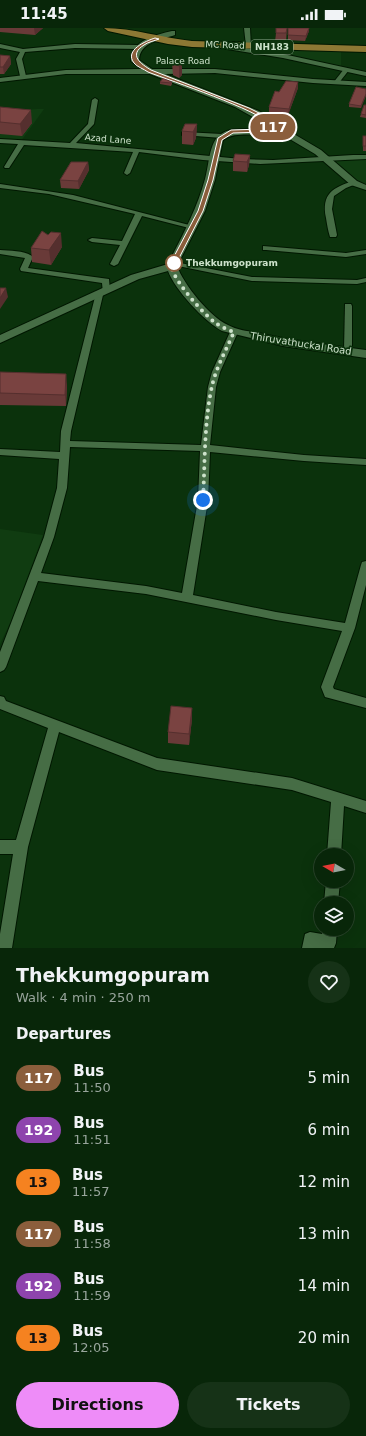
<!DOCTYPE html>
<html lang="en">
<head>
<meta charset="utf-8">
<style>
  :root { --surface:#082609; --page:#163217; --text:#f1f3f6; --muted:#98a59c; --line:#29432a; --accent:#ee8cf8 }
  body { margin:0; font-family:"DejaVu Sans",sans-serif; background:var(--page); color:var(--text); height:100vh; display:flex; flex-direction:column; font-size:15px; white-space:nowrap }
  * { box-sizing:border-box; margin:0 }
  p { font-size:13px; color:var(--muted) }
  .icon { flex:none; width:22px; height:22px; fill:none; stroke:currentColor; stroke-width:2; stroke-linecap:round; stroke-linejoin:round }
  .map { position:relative; height:920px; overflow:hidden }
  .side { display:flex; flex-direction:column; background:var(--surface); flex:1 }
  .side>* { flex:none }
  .badge { padding:0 8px; border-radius:13px; font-size:14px; line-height:26px }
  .needle { width:26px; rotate:280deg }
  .tools { position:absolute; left:314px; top:820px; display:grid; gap:8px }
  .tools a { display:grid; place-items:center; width:40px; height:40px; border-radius:50%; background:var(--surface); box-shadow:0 4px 16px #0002,0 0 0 1px var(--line); font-size:20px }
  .you { position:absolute; width:20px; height:20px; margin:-10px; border:3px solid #fff; border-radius:50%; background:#1a73e8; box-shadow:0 0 0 6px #1a73e833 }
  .map>.badge { position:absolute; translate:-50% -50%; box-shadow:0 0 0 2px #fff }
  h2 { padding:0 16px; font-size:15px; line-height:36px }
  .round { display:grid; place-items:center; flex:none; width:42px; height:42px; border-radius:21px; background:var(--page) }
  .head { display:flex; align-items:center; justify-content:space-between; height:68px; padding:0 16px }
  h1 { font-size:19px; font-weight:700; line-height:30px }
  .primary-button { display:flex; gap:8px; margin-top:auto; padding:8px 16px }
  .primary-button a { flex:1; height:46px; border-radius:24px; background:var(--accent); color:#111; font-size:16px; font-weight:700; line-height:46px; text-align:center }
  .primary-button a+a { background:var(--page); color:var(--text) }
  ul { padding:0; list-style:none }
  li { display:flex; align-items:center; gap:12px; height:52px; padding:0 16px }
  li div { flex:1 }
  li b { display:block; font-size:15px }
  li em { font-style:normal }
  li .badge { min-width:44px; font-weight:700; text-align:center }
  .status { display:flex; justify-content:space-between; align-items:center; height:28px; padding:0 20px; background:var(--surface); direction:ltr }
  .status svg { height:11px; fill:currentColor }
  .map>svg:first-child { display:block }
  .built { fill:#103c11 }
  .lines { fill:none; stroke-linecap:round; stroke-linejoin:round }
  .minor-casing { stroke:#001700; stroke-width:2 }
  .tertiary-casing { stroke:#001700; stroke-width:2 }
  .secondary-casing { stroke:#001700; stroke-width:2 }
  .trunk-casing { stroke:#001700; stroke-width:2 }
  .minor { fill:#466d45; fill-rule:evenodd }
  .tertiary { fill:#466d45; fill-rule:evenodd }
  .secondary { fill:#466d45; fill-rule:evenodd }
  .trunk { fill:#8d7834; fill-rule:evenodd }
  .wall { fill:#693a38 }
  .shaded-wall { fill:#552f2e }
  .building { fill:#7a4341; stroke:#552f2e }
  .line { fill:#8b5e3c; stroke:#fff }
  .walk { stroke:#cde2cb; stroke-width:4; stroke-dasharray:0 7.2 }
  .stop-dot { fill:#fff; stroke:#8b5e3c; stroke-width:2 }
  .labels { text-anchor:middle; stroke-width:3.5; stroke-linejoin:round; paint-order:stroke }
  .far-street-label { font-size:9px; fill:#cde2cb; stroke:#0b320c }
  .shield { fill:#0b320c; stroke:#93ad92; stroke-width:1 }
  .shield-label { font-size:9px; font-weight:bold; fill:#cde2cb }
  .far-stop-label { font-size:9px; font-weight:bold; fill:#cde2cb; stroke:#0b320c; text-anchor:start }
  .street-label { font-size:10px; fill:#cde2cb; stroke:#0b320c }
</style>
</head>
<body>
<div class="status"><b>11:45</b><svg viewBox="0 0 49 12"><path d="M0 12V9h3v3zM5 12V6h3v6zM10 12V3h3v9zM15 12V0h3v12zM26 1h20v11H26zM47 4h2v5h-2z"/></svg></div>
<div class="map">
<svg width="366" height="920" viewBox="0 0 366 920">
  <rect width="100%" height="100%" fill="#0b320c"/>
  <g class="built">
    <path d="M 272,21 L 341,24 L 341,40 L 272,25 Z"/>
    <path d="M 37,81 L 44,81 L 21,113 L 0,112 L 0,84 Z"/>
    <path d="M 366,130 L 366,158 L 360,156 L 331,131 Z"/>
    <path d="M 0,501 L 43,507 L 12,591 L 0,616 Z"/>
  </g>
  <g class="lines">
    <defs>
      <g id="minor">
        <path d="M 244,0 L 250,0 L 251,19 L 246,18 Z"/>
        <path d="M 0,16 L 23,21 L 75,16 L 139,17 L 142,19 L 139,21 L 75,20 L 25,24 L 22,31 L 26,48 L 23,50 L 20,48 L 16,31 L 20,24 L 0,20 Z"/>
        <path d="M 344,41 L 349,42 L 338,56 L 334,56 L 333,55 Z"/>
        <path d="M 95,70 L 98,72 L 94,96 L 76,115 L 241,131 L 273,132 L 353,127 L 366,127 L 366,131 L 260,136 L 203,132 L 139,124 L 130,145 L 127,147 L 124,145 L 133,124 L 24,117 L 9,140 L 5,140 L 4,139 L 18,116 L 0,115 L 0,111 L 70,115 L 88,96 L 92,72 Z"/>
        <path d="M 184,104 L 222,106 L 225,108 L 222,110 L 182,107 L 182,105 Z"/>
        <path d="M 354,153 L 357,155 L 356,156 L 346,160 L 334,168 L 332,181 L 337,207 L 336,209 L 330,209 C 328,203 327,196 326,190 C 321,166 333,159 354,153 Z"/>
        <path d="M 0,156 L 73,167 L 197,199 L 193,201 L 142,188 L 118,236 L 114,238 L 110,236 L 120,217 L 92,214 L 88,212 L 92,210 L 122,213 L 135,186 L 49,166 L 0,160 Z"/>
        <path d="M 263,218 L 346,225 L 366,222 L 366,226 L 346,229 L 266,222 L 263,222 Z"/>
        <path d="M 0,222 C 10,223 25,222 33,229 L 28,240 L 109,251 L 110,263 L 106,265 L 103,265 L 102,255 L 21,243 L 20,241 L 25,230 L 0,226 Z"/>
        <path d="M 170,233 L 252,249 L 357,252 L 366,250 L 366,254 L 357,256 L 252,253 L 173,237 L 170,237 Z"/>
        <path d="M 96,265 L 99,265 L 103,267 L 71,403 L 70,413 L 201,417 L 208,359 L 212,344 L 230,304 L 234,301 L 238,304 L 220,344 L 216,359 L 210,417 L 304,427 L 366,431 L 366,437 L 304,433 L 210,424 L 208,472 L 193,567 L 276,584 L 345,595 L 361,537 L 362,534 L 366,533 L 366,557 L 355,600 L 333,659 L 334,661 L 366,670 L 366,680 L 325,669 L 321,659 L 342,603 L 276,592 L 146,566 L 38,553 L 6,639 L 4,642 L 0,644 L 0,624 L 44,509 L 57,460 L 59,431 L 0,427 L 0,421 L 60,424 L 61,403 ZM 70,419 L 200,423 L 198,472 L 182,565 L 146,558 L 41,545 L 54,509 L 67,460 Z"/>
        <path d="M 345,276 L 351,276 L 352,278 L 352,322 L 348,325 L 344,322 Z"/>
        <path d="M 0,668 L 4,669 L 6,673 L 157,730 L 292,750 L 366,773 L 366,785 L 344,778 L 341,827 L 327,827 L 331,774 L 292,762 L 157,742 L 59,704 L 28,819 L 12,920 L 0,920 L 0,906 L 13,826 L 0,826 L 0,812 L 16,812 L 48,700 L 0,681 Z"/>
        <path d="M 326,853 L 340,853 L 338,875 L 324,875 Z"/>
        <path d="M 323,901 L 337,901 L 336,915 L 334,920 L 302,920 L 305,906 L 310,904 L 322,906 Z"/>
      </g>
      <path id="tertiary" d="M 271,96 L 277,96 L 321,122 L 357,153 L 366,157 L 366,162 L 351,157 L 315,126 L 271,100 Z"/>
      <g id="secondary">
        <path d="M 172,3 L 175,3 L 175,7 C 160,12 140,14 139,32 L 152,41 L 215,41 L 313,51 L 366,54 L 366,58 L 313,55 L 215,45 L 165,46 L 259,83 L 271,91 L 278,98 C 264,114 239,100 223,112 L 215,152 L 205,183 L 177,238 C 184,257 210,289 228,297 C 237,302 248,303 258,305 C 293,313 330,317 366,322 L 366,330 L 283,318 L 222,303 C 204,293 175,262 168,243 L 139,251 L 0,315 L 0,307 L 131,247 L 168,236 C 182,208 197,181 205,151 C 209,138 209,113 221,106 C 235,96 254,106 269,98 L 235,79 L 150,46 L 66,46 L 0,54 L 0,50 L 66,42 L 142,41 L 131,33 C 132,12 155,7 172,3 Z"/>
        <path d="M 218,16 L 283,26 L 366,44 L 366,48 L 283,30 L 221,20 L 218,20 Z"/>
      </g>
      <path id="trunk" d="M 104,0 C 133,0 163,10 192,13 L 366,18 L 366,24 L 192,19 L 168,16 L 108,3 Z"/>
    </defs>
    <use href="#minor" class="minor-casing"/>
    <use href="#tertiary" class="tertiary-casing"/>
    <use href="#secondary" class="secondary-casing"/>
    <use href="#trunk" class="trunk-casing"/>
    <use href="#minor" class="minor"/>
    <use href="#tertiary" class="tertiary"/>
    <use href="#secondary" class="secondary"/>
    <use href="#trunk" class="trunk"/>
  </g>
  <g class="wall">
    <path d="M 0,0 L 43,0 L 35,7 L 0,4 Z"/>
    <path d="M 287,0 L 286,14 L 275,14 L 276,5 Z"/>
    <path d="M 288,0 L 309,3 L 305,13 L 288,12 Z"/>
    <path d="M 0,27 L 10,28 L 11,36 L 4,46 L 0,46 Z"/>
    <path d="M 172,35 L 182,35 L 182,47 L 179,50 L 173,47 Z"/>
    <path d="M 160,54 L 172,54 L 172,56 L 171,58 L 160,56 Z"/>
    <path d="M 298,54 L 298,60 L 288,87 L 269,85 L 269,79 L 279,64 Z"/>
    <path d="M 366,61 L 361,80 L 349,79 L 349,76 Z"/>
    <path d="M 366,77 L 366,90 L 360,89 L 361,86 Z"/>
    <path d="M 0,79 L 32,95 L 22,108 L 0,106 Z"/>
    <path d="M 197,96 L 196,110 L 193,117 L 182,116 L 182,103 Z"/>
    <rect x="363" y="108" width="3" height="15"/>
    <path d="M 250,127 L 249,137 L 247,144 L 233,143 L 233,133 Z"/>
    <path d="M 88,134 L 89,142 L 79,161 L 61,160 L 60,152 Z"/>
    <path d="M 62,219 L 51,237 L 32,234 L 31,220 Z"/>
    <path d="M 0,344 L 67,357 L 66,378 L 0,377 Z"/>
    <path d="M 192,691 L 189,717 L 168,715 L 168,704 Z"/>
  </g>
  <g class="shaded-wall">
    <path d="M 34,0 L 43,0 L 35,7 Z"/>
    <path d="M 309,0 L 309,3 L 305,13 L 306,8 Z"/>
    <path d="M 10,28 L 11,36 L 4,46 L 3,39 Z"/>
    <path d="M 182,35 L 182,47 L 179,50 L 179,38 Z"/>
    <path d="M 298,54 L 298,60 L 288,87 L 289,81 Z"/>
    <path d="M 366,66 L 366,68 L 361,80 L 361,78 Z"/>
    <path d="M 31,82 L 32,95 L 22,108 L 20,96 Z"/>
    <path d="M 197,96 L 196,110 L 193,117 L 193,104 Z"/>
    <path d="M 250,127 L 249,137 L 247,144 L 247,134 Z"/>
    <path d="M 88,134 L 89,142 L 79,161 L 78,153 Z"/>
    <path d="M 61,205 L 62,219 L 51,237 L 49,222 Z"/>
    <path d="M 6,260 L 8,269 L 0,281 L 0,270 Z"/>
    <path d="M 66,346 L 67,357 L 66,378 L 65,367 Z"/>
    <path d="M 192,680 L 192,691 L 189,717 L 189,706 Z"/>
  </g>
  <g class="building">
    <path d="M 276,0 L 287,0 L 286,5 L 276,5 Z"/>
    <path d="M 288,0 L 309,0 L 306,8 L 288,7 Z"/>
    <path d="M 0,27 L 10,28 L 3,39 L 0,39 Z"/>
    <path d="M 172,35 L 182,35 L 179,38 Z"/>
    <path d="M 163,50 L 172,54 L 171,55 L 160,54 Z"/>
    <path d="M 286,53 L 298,54 L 289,81 L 269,79 L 275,63 L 279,64 Z"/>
    <path d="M 356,59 L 366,61 L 366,66 L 361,78 L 349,76 Z"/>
    <path d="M 364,77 L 366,77 L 366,87 L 361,86 Z"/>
    <path d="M 0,79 L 31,82 L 20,96 L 0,94 Z"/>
    <path d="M 185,96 L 197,96 L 193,104 L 182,103 Z"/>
    <rect x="363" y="108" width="3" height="10"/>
    <path d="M 235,126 L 250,127 L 247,134 L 233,133 Z"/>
    <path d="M 71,134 L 88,134 L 78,153 L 60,152 Z"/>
    <path d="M 42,203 L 48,207 L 51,204 L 61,205 L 49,222 L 31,220 Z"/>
    <path d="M 0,260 L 6,260 L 0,270 Z"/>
    <path d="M 0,344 L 66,346 L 65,367 L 0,365 Z"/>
    <path d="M 171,678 L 192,680 L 189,706 L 168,704 Z"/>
  </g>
  <path class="line" d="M 155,10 L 159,11 C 154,13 148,14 144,17 C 128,27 141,36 151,42 L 249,80 L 271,91 L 276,98 L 264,104 L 233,105 L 222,112 L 213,152 L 203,183 L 175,238 L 172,240 L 169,238 L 198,183 L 208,152 L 218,110 L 231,102 L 263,101 L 271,97 C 259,82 171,53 148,44 C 144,41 137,39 134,35 C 124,22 146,13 155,10 Z"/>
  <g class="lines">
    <path class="walk" d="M 174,235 L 172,241 C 177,256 204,287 217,296 C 222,299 228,302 234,304 C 226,322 216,340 212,358 C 204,395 205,435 203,472"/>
  </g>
  <circle class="stop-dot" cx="174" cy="235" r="8"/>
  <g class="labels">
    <g class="far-street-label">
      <text transform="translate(225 17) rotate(2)" y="3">MC Road</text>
      <text x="183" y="36">Palace Road</text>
      <text transform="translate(108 111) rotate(5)" y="3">Azad Lane</text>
    </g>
    <rect class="shield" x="251" y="12" width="42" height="14" rx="3"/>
    <g class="shield-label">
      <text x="272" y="22">NH183</text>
    </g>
    <g class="far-stop-label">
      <text x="186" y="238">Thekkumgopuram</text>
    </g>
    <g class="street-label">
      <text transform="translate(301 315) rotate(9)" y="4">Thiruvathuckal Road</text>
    </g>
  </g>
</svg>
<div class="tools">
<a><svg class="needle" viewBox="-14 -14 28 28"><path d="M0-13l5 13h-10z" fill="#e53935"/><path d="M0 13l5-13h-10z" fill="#98a59c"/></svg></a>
<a><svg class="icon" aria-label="layers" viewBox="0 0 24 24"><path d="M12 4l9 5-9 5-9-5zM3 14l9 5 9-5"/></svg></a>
</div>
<div class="you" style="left:203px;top:472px"></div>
<b class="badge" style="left:273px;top:99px;background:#8b5e3c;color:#fff">117</b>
</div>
<section class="side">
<div class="head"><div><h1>Thekkumgopuram</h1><p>Walk · 4 min · 250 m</p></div><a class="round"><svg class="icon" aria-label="heart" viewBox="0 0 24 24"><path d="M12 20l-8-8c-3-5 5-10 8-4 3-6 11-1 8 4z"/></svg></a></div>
<h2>Departures</h2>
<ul>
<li><span class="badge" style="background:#8b5e3c;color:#fff">117</span><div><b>Bus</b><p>11:50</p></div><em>5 min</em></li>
<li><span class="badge" style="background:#8e44ad;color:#fff">192</span><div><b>Bus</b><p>11:51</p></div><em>6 min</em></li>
<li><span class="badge" style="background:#f58220;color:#111">13</span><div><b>Bus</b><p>11:57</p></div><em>12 min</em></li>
<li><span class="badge" style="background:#8b5e3c;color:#fff">117</span><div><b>Bus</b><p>11:58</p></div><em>13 min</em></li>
<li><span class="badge" style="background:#8e44ad;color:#fff">192</span><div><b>Bus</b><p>11:59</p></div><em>14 min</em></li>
<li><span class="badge" style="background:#f58220;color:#111">13</span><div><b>Bus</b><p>12:05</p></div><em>20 min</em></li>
</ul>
<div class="primary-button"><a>Directions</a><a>Tickets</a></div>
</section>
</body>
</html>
